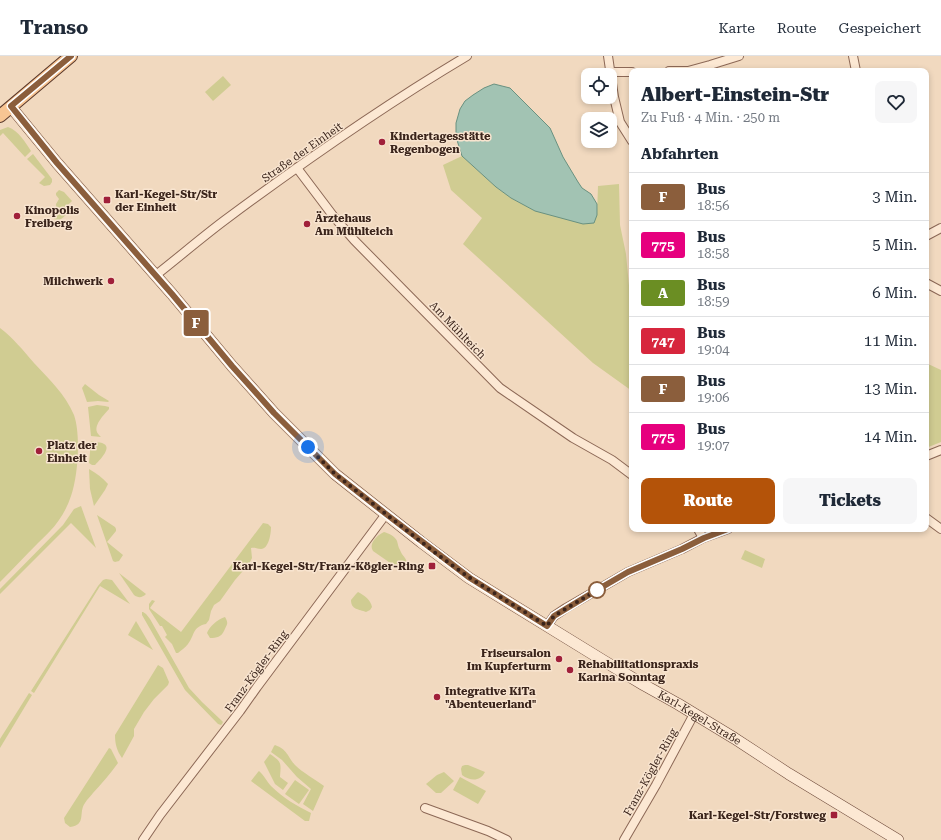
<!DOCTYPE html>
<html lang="de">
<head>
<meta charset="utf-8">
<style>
  :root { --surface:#fff; --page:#f6f6f7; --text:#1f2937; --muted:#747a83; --line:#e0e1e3; --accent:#b45309 }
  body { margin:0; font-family:"Roboto Serif",serif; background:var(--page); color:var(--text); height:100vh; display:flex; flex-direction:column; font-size:15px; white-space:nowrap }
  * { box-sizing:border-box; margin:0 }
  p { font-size:13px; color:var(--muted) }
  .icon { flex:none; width:22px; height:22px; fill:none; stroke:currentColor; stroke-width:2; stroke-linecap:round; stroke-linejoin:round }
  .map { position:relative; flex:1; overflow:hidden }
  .details { position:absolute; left:629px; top:12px; width:300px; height:464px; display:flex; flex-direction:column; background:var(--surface); border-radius:8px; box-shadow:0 2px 6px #0003 }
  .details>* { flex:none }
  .badge { padding:0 8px; border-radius:3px; font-size:14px; line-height:26px }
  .fabs { position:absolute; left:581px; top:12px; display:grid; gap:8px }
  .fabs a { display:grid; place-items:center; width:36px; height:36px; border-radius:8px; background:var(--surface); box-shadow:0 2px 6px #0003; font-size:20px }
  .you { position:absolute; width:20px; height:20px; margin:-10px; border:3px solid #fff; border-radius:50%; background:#1a73e8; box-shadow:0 0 0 6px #1a73e833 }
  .map>.badge { position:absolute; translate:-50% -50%; box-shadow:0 0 0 2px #fff }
  h2 { padding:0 12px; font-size:15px; line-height:36px }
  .round { display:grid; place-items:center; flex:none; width:42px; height:42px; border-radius:8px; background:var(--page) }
  .head { display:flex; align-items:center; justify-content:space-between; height:68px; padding:0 12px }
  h1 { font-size:19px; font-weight:800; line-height:30px }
  .action { display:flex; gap:8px; margin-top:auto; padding:8px 12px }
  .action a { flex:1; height:46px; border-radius:8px; background:var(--accent); color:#fff; font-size:16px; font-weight:800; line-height:46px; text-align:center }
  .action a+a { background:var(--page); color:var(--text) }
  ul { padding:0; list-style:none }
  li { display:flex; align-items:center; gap:12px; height:48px; padding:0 12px; border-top:1px solid var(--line) }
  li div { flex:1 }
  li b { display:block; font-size:15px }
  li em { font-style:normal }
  li .badge { min-width:44px; font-weight:700; text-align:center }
  header { display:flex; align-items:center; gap:24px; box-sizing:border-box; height:56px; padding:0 20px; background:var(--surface); border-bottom:1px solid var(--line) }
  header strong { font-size:19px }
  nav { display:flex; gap:22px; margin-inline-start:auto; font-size:14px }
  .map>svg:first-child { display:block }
  .green { fill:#d0cc92 }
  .water { fill:#a2c3b3; stroke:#699180 }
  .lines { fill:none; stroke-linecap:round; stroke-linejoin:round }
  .street-casing { stroke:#8c6856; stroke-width:10 }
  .secondary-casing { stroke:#6d4939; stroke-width:12 }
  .primary-casing { stroke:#59372a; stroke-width:14 }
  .street { stroke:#fce8d3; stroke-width:8 }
  .secondary { stroke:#fce8d3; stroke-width:11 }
  .primary { stroke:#f8c593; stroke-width:12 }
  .line-casing { stroke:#fff; stroke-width:9 }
  .line { stroke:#8b5e3c; stroke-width:6 }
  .walk { stroke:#3a241b; stroke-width:4; stroke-dasharray:0 7.2 }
  .poi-dot { fill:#a0203a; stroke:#f8e4cf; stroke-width:1.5 }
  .stop-dot { fill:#fff; stroke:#8b5e3c; stroke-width:2 }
  .labels { text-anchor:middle; stroke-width:3; stroke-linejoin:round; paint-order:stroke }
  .poi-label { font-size:11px; font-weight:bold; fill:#3a241b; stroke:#f8e4cf; text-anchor:start }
  .street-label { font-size:11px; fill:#3a241b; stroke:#f8e4cf }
</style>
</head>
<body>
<header>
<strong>Transo</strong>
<nav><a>Karte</a><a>Route</a><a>Gespeichert</a></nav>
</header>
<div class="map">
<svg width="941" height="784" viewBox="0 0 941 784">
  <rect width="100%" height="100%" fill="#f1d9bf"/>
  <g class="green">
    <path d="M 223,20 L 231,29 L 213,45 L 205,36 Z"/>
    <path d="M 8,71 C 19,75 25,86 31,95 L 25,101 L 3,77 L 0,80 L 0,74 Z"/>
    <path d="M 33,98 L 52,123 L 52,126 L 50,129 L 44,130 L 39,127 L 45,121 L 27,103 Z"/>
    <path d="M 462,100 L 496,131 L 511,142 L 535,155 L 597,159 L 598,130 L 619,128 L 620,169 L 626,198 L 632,261 L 632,335 L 593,307 L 463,188 L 482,162 L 451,134 L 443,109 Z"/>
    <path d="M 59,134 L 64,136 L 72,145 C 68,149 63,153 67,158 C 62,162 61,165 54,163 C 53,157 57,153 56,148 L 59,143 L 56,139 L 56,137 Z"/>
    <path d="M 0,272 C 13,282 23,294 34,307 C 49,323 65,338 74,359 C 81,379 78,420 71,440 C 68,449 64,457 59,464 C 53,473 45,480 38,487 C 25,500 13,513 0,526 Z"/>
    <path d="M 926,307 L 941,314 L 941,386 L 926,392 Z"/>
    <path d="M 85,328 L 99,339 L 109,345 L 108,346 L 98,345 L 87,346 L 82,332 Z"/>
    <path d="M 97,349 L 105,350 L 109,351 L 109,353 C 105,358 94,368 97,376 C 97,377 100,380 101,381 L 91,380 L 88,351 Z"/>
    <path d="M 91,385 C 95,386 101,386 104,388 C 112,392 99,405 95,409 L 92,409 L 89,407 Z"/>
    <path d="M 89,413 C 96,417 103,422 108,428 L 105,434 L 94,450 L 90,433 Z"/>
    <path d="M 81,450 L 96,492 L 71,467 L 0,538 L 0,533 L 63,469 L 74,453 Z"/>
    <path d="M 97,459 L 115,471 L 116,473 L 116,475 L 107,486 L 123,499 L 119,505 L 115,506 L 113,505 Z"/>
    <path d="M 263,467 L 268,468 L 271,471 C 271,477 269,493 261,493 C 257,493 256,491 251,492 L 252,502 L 249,508 L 235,524 L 220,545 L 214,549 L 211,555 L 209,564 L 206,568 C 192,571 195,579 188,588 C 185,592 181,594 178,597 L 176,597 L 172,588 L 165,581 L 167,579 L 162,570 L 160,570 L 149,553 L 149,548 L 152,544 L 155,545 L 150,552 L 181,576 Z"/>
    <path d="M 384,476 C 388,477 395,480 397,485 C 398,488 398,491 400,494 C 402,500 407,502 407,508 L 404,511 L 396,511 L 373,495 C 372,493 371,491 372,488 C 373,484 379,478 384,476 Z"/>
    <path d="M 745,494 L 765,503 L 762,512 L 741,503 Z"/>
    <path d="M 119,517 L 146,538 C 142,542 138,542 134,539 Z"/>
    <path d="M 106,523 L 112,524 L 130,548 L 100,530 L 34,637 L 31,635 L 98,530 L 103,524 Z"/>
    <path d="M 358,536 C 364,539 371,544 372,551 L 370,554 L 366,556 C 359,553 351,554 351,544 L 356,538 Z"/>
    <path d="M 142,556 L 143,556 L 146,558 L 150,563 L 189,632 L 202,646 L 221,664 L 223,666 L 222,668 L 221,669 L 218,668 L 185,634 L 142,559 Z"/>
    <path d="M 225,561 C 229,568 227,568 224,575 C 221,581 217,582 210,582 L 207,577 C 209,571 218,563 225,561 Z"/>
    <path d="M 136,565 L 153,594 L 128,579 Z"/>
    <path d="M 158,609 L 163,612 L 169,626 L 168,629 L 154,643 L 144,656 L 134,673 L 134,680 L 122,702 C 117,695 115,688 115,679 Z"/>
    <path d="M 29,637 L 32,639 L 0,692 L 0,683 Z"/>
    <path d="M 275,689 C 288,694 287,700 295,709 C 303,717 315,723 324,730 L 313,755 L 303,748 L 311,733 L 297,721 L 282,704 L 271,696 L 274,690 Z"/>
    <path d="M 109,692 L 111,693 L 118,707 C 110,718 102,727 93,737 C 91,740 87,743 85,747 C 78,756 87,769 70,771 L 65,767 L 64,762 Z"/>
    <path d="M 270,698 C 282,706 281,707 280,721 L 288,727 L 283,734 L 275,728 L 264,706 Z"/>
    <path d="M 465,709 L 468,709 L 485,716 C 480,726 470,725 462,719 L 461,713 L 462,710 Z"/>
    <path d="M 259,715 C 264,719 267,726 271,730 C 283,742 297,750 311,757 L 309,765 L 305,765 L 251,725 L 258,716 Z"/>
    <path d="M 444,716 L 454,725 L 441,737 L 436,737 L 426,728 L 437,719 Z"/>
    <path d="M 460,721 L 486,735 L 478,748 L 453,734 Z"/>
    <path d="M 295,724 L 309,734 L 299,748 L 285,738 Z"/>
  </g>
  <path class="water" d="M 494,28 L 510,32 L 550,72 L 563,101 L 578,126 L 582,132 L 591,138 L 597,148 L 597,159 L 594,167 L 583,168 L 535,155 L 511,142 L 496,131 L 462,100 L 456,81 L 456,67 L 460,53 L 465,45 L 473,39 L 484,32 Z"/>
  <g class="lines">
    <defs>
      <g id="street">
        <path d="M 608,0 L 614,41 L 620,66 L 632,85"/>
        <path d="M 853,0 L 856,15"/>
        <path d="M 669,15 L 688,15 L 710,9 L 739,0"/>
        <path d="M 610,16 L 632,16"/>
        <path d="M 297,112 L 334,161 L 354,184 L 500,332 L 573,382 L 612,404 L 632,419"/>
        <path d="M 926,180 L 941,172"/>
        <path d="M 156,219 C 179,201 201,182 225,164 C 303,106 383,50 467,0"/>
        <path d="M 926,227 L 941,235"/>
        <path d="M 926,400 L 941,394"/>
        <path d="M 926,462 L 941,473"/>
        <path d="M 698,473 L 703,482"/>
        <path d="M 547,570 L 554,560 L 566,552 L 628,516 L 682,493 L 703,482 L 728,473"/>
        <path d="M 425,752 L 488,775 L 507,784"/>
        <path d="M 143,784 L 160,759 L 240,655 L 257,631 L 386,458"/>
        <path d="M 624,784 L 656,729 L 694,658"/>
      </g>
      <g id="secondary">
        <path id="s1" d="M 11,51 L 57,107 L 172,238 L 232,310 L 274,357 L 335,418 L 421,486 L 469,522 L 604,605 L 644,629 L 678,648 L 734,682 L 789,718 L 898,784"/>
      </g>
      <path id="primary" d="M 0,60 L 71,0"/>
    </defs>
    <use href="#street" class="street-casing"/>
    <use href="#secondary" class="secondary-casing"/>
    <use href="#primary" class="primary-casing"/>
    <use href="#street" class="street"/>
    <use href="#secondary" class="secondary"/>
    <use href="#primary" class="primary"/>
  </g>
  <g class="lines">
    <defs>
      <path id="line" d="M 71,0 L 11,50 L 57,107 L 172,238 L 232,310 L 274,357 L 335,418 L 386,458 L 470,522 L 547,570 L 554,560 L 597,534 L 628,516 L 682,493 L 704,482 L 728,473"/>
    </defs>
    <use href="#line" class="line-casing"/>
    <use href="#line" class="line"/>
    <path class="walk" d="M 308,391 L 335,418 L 438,499 L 470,522 L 547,570 L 554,560 L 597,534"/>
  </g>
  <g class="poi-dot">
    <circle cx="382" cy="86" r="4"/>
    <rect x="103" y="140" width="8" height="8" rx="2"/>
    <circle cx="17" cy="160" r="4"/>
    <circle cx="307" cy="168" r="4"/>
    <circle cx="111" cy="225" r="4"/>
    <circle cx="39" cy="395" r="4"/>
    <rect x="428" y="506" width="8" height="8" rx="2"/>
    <circle cx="559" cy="603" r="4"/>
    <circle cx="570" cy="614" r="4"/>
    <circle cx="437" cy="641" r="4"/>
    <rect x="830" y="755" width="8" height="8" rx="2"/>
  </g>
  <circle class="stop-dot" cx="597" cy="534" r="8"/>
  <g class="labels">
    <g class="poi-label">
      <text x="390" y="84">Kindertagesstätte<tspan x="390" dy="13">Regenbogen</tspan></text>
      <text x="115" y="142">Karl-Kegel-Str/Str<tspan x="115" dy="13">der Einheit</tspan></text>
      <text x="25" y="158">Kinopolis<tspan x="25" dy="13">Freiberg</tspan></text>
      <text x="315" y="166">Ärztehaus<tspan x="315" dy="13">Am Mühlteich</tspan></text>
      <text x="103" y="229" text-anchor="end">Milchwerk</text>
      <text x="47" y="393">Platz der<tspan x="47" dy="13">Einheit</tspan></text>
      <text x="424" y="514" text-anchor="end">Karl-Kegel-Str/Franz-Kögler-Ring</text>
      <text x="551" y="601" text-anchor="end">Friseursalon<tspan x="551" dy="13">Im Kupferturm</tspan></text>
      <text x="578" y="612">Rehabilitationspraxis<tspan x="578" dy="13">Karina Sonntag</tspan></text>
      <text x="445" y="639">Integrative KiTa<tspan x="445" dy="13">"Abenteuerland"</tspan></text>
      <text x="826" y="763" text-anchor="end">Karl-Kegel-Str/Forstweg</text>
    </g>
    <g class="street-label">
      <text transform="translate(302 96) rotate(-35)" y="4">Straße der Einheit</text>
      <text transform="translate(458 274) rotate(46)" y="4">Am Mühlteich</text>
      <text transform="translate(256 615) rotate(-54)" y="4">Franz-Kögler-Ring</text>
      <text dy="4" stroke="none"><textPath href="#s1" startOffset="929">Karl-Kegel-Straße</textPath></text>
      <text transform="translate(650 716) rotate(-61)" y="4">Franz-Kögler-Ring</text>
    </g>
  </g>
</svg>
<div class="fabs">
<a><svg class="icon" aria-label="locate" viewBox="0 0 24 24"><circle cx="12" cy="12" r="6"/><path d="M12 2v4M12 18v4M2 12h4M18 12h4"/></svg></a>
<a><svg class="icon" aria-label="layers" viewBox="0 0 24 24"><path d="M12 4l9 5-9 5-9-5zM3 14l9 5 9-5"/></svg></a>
</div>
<div class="you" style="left:308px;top:391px"></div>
<b class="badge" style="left:196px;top:267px;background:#8b5e3c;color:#fff">F</b>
<section class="details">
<div class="head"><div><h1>Albert-Einstein-Str</h1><p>Zu Fuß · 4 Min. · 250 m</p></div><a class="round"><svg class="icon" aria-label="heart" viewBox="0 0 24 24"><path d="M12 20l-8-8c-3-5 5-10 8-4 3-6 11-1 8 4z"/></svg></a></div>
<h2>Abfahrten</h2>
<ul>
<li><span class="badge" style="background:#8b5e3c;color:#fff">F</span><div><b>Bus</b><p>18:56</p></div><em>3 Min.</em></li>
<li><span class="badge" style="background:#e6007e;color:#fff">775</span><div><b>Bus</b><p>18:58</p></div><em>5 Min.</em></li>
<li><span class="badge" style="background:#6b8e23;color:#fff">A</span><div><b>Bus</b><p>18:59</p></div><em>6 Min.</em></li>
<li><span class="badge" style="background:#d7263d;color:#fff">747</span><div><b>Bus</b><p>19:04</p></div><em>11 Min.</em></li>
<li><span class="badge" style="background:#8b5e3c;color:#fff">F</span><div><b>Bus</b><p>19:06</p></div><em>13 Min.</em></li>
<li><span class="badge" style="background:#e6007e;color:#fff">775</span><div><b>Bus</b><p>19:07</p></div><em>14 Min.</em></li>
</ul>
<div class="action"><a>Route</a><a>Tickets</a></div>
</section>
</div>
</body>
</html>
